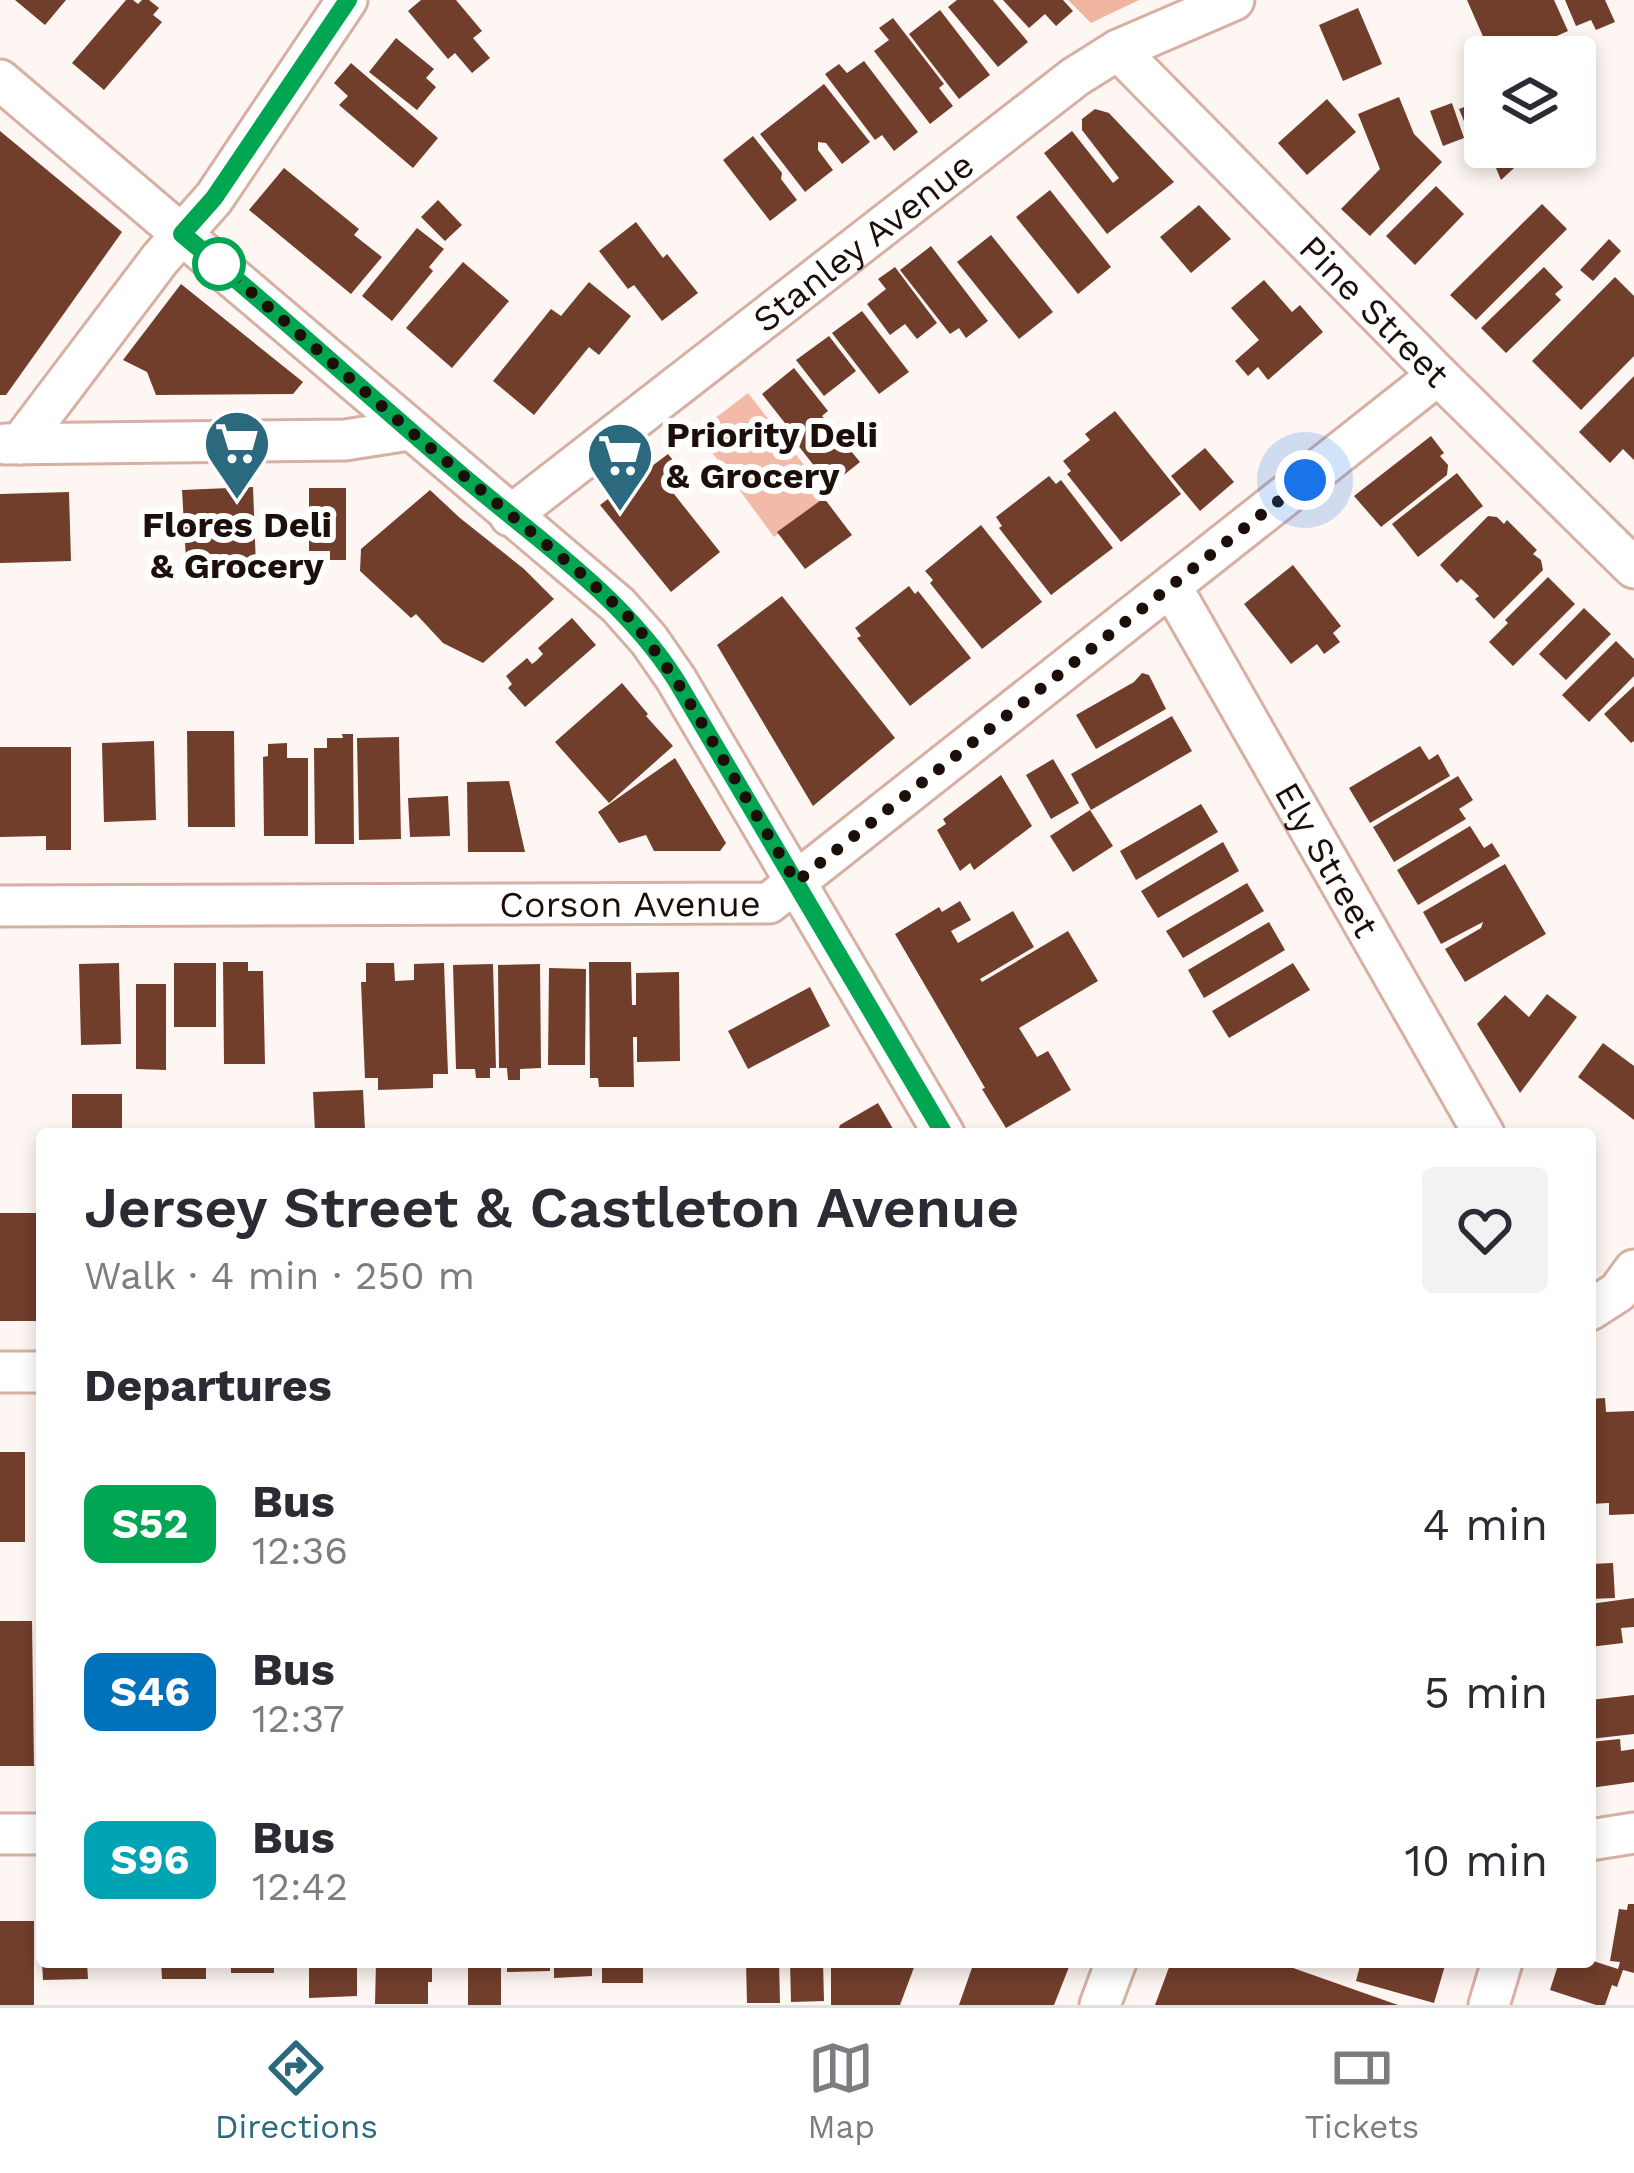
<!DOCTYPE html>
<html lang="en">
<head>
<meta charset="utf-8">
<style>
  :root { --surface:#fff; --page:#f2f2f3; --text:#2b2b33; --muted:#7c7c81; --line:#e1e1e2; --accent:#2b697f }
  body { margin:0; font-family:"Work Sans",sans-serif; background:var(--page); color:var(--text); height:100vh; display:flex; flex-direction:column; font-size:45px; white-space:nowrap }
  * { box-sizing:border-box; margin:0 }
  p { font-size:39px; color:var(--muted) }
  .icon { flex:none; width:66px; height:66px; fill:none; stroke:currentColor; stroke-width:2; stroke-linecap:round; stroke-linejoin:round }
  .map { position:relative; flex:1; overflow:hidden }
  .sheet { position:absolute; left:36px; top:1128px; width:1560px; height:840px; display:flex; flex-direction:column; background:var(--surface); border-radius:12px; box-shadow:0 6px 18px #0003 }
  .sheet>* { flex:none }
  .badge { padding:0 24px; border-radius:18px; font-size:42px; line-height:78px }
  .fabs { position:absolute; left:1464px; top:36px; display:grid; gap:24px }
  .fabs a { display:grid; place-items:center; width:132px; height:132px; border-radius:12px; background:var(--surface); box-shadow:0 6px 18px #0003; font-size:60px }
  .you { position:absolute; width:60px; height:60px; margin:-30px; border:9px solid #fff; border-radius:50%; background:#1a73e8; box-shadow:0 0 0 18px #1a73e833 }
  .map>.badge { position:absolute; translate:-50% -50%; box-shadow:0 0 0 6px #fff }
  h2 { padding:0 48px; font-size:45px; line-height:108px }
  .round { display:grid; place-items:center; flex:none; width:126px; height:126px; border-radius:12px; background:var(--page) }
  .summary { display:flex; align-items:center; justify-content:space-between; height:204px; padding:0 48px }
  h1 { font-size:57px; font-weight:600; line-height:90px }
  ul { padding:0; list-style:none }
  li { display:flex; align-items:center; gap:36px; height:168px; padding:0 48px }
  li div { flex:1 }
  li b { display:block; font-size:45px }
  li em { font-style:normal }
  li .badge { min-width:132px; font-weight:700; text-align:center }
  .dock { display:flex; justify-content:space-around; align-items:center; height:168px; border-top:3px solid var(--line); background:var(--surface); font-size:33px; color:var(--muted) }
  .dock a { display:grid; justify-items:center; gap:6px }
  .dock .on { color:var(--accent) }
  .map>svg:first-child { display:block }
  .green { fill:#f2baa7 }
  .forest { fill:#f1b49e }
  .building { fill:#713e2b }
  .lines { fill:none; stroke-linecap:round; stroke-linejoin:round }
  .minor-casing { stroke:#d7b0a3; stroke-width:45 }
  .minor { stroke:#fff; stroke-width:39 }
  .line-casing { stroke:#fff; stroke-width:27 }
  .line { stroke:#00a651; stroke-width:18 }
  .walk { stroke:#1c0f0a; stroke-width:12; stroke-dasharray:0 21.6 }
  .stop-dot { fill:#fff; stroke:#00a651; stroke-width:6 }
  .labels { text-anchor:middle; stroke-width:12; stroke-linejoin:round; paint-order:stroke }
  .street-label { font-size:36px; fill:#1c0f0a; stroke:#fff }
  .poi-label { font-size:36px; font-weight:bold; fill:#1c0f0a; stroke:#fff; text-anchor:start }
</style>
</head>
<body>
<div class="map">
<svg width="1634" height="2005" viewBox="0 0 1634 2005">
  <rect width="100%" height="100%" fill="#fef6f3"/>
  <path class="green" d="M 748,393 L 829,497 L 774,537 L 697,432 Z"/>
  <path class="forest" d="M 1068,0 L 1139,0 L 1091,23 Z"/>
  <g class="building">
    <path d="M 15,0 L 66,0 L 45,25 Z"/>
    <path d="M 126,0 L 133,0 L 138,4 L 142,0 L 149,0 L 159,8 L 153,15 L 162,22 L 104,90 L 72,63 Z"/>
    <path d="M 421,0 L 456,0 L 482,31 L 473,38 L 490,58 L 472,73 L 455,53 L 448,59 L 408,11 Z"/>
    <path d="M 957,0 L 993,0 L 1028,42 L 998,67 L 948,7 Z"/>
    <path d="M 1003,0 L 1063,0 L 1073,11 L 1056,26 L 1045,14 L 1029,28 Z"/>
    <path d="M 1467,0 L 1554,0 L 1568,31 L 1509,57 L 1492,57 Z"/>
    <path d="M 1565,0 L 1605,0 L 1615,22 L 1596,30 L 1591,20 L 1576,26 Z"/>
    <path d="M 1358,8 L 1382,64 L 1343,81 L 1319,25 Z"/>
    <path d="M 940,10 L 990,75 L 959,99 L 909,34 Z"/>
    <path d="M 893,18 L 944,84 L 939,88 L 953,106 L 930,124 L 874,51 L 889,40 L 879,28 Z"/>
    <path d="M 396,38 L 434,69 L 426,78 L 436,87 L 417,110 L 369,72 Z"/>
    <path d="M 864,61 L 918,132 L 894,151 L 882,135 L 875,140 L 825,74 L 839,64 L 847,73 Z"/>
    <path d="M 351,63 L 438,138 L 413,168 L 339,105 L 348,96 L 334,83 Z"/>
    <path d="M 1485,79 L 1485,147 L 1521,147 L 1526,157 L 1501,180 L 1491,156 L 1480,160 L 1459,109 L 1472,104 L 1465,87 Z"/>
    <path d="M 824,84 L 870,142 L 842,164 L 826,143 L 818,142 L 818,150 L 833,170 L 805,192 L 760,134 Z"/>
    <path d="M 1399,97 L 1414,134 L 1442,162 L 1370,236 L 1341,209 L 1380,169 L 1358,114 Z"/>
    <path d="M 1327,99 L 1356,132 L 1307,175 L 1278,143 Z"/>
    <path d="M 1452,103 L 1464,138 L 1443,146 L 1430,111 Z"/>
    <path d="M 1095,109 L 1109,113 L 1174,182 L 1107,234 L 1044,153 L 1072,131 L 1113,183 L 1119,178 L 1082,130 L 1082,119 Z"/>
    <path d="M 0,131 L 122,232 L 6,395 L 0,395 Z"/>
    <path d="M 753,136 L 782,173 L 781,179 L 797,200 L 770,221 L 723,160 Z"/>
    <path d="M 284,168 L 359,229 L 354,235 L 382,257 L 351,294 L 249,210 Z"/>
    <path d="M 1436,186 L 1464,214 L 1415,265 L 1386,236 Z"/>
    <path d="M 1050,190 L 1111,267 L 1078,294 L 1016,217 Z"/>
    <path d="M 438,200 L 462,225 L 445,241 L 421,217 Z"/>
    <path d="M 1542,204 L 1567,229 L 1476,320 L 1450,295 Z"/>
    <path d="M 1199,205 L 1231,239 L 1191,273 L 1160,237 Z"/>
    <path d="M 636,222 L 663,258 L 667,254 L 698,293 L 662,321 L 634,285 L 628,289 L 599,251 Z"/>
    <path d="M 417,228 L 444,249 L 429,267 L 433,271 L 392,321 L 362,296 Z"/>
    <path d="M 991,235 L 1053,312 L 1019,339 L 957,262 Z"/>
    <path d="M 1609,239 L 1621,251 L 1593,281 L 1580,270 Z"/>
    <path d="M 931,246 L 988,321 L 966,338 L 959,328 L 950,334 L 900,270 Z"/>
    <path d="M 463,262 L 509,301 L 452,368 L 406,328 Z"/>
    <path d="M 895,267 L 937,323 L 917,339 L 905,324 L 890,335 L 867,304 L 886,289 L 878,279 Z"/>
    <path d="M 1544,267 L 1563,287 L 1555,294 L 1561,300 L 1506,353 L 1481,328 Z"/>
    <path d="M 1615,277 L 1634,296 L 1634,356 L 1581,410 L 1532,361 Z"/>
    <path d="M 1264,280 L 1292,312 L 1300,305 L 1323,332 L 1268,380 L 1258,367 L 1248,376 L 1235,361 L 1259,340 L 1231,308 Z"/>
    <path d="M 589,282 L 631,316 L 599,355 L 589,347 L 534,415 L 493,381 L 551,309 L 561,316 Z"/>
    <path d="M 181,284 L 303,382 L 293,394 L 156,395 L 147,372 L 123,360 Z"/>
    <path d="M 862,311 L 909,372 L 879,394 L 832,333 Z"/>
    <path d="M 829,336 L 856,371 L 824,396 L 796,360 Z"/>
    <path d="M 794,368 L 828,411 L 822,416 L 860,462 L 830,486 L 793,439 L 796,437 L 762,394 Z"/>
    <path d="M 1634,376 L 1634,460 L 1623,449 L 1610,463 L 1579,432 Z"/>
    <path d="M 1115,411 L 1181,494 L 1121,542 L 1067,474 L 1071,471 L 1063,461 L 1090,440 L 1085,434 Z"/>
    <path d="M 1431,436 L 1444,453 L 1440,456 L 1448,465 L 1447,475 L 1381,527 L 1354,496 Z"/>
    <path d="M 1205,448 L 1234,482 L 1200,511 L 1171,476 Z"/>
    <path d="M 668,454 L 689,480 L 674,494 L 720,552 L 671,592 L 600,505 Z"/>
    <path d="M 1457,473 L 1483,506 L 1418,557 L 1392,524 Z"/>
    <path d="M 1049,476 L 1056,484 L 1061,480 L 1113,548 L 1051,595 L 999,528 L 1002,526 L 996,517 Z"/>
    <path d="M 253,487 L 256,567 L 225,569 L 225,559 L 186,560 L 182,490 Z"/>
    <path d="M 309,488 L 346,488 L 346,560 L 330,560 L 330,551 L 309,551 Z"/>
    <path d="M 430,490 L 460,518 L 524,569 L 554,599 L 483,663 L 443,643 L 416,614 L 411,618 L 360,571 L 361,549 Z"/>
    <path d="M 69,492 L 71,561 L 0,563 L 0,494 Z"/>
    <path d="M 824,498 L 852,535 L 805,569 L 777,532 Z"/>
    <path d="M 1488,516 L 1497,517 L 1504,524 L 1507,520 L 1537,550 L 1533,554 L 1541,560 L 1543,570 L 1494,619 L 1475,599 L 1479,596 L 1471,588 L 1461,579 L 1457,583 L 1440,565 Z"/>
    <path d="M 981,525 L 1042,602 L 982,649 L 930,583 L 933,580 L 925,571 Z"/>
    <path d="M 1293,565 L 1341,626 L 1333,633 L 1340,642 L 1324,654 L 1317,644 L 1291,664 L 1244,604 Z"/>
    <path d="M 1548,577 L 1575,604 L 1513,666 L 1489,642 L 1508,623 L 1505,620 Z"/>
    <path d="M 909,586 L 915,594 L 918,591 L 971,658 L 910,706 L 857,638 L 861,636 L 855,628 Z"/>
    <path d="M 782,596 L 895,738 L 813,806 L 717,645 Z"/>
    <path d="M 1584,608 L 1611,634 L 1566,680 L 1539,654 Z"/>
    <path d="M 572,618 L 596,645 L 525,707 L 508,688 L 512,684 L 506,676 L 527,658 L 532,664 L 536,661 L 543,654 L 538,648 Z"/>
    <path d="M 1616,641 L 1634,659 L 1634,676 L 1589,722 L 1562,695 Z"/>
    <path d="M 1142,673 L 1149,675 L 1166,709 L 1096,749 L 1076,715 L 1134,682 Z"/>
    <path d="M 622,683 L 648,714 L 646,716 L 673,746 L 609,803 L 555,742 Z"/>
    <path d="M 1634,686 L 1634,741 L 1631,743 L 1604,714 Z"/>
    <path d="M 1172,716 L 1192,751 L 1091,810 L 1071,774 Z"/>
    <path d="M 187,731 L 234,731 L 235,827 L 188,827 Z"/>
    <path d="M 342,734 L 353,734 L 354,844 L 315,844 L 314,748 L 327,748 L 327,738 L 343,738 Z"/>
    <path d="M 399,737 L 401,839 L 359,840 L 357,738 Z"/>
    <path d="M 154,741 L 156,820 L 104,822 L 102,743 Z"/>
    <path d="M 287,743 L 287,758 L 308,758 L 308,836 L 264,836 L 263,757 L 268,756 L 268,744 Z"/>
    <path d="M 1420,746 L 1429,760 L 1438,754 L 1450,776 L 1370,823 L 1349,788 Z"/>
    <path d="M 0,747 L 71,747 L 71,850 L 46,850 L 46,836 L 0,837 Z"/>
    <path d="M 675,758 L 726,843 L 720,851 L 654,851 L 646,835 L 619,843 L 598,812 Z"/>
    <path d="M 1053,759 L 1079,803 L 1051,819 L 1026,775 Z"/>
    <path d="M 1001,775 L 1032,826 L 974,870 L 970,863 L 960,871 L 937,830 L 946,824 L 943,819 Z"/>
    <path d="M 1458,776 L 1473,800 L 1459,809 L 1466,819 L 1394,862 L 1373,827 Z"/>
    <path d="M 509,781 L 525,852 L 468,852 L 467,782 Z"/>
    <path d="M 448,796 L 450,836 L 410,837 L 408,798 Z"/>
    <path d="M 1201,804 L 1218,832 L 1136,880 L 1120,851 Z"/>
    <path d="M 1090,810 L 1113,846 L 1073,872 L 1050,836 Z"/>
    <path d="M 1470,826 L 1484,848 L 1492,843 L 1500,856 L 1418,905 L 1397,870 Z"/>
    <path d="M 1223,842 L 1239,871 L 1158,918 L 1141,891 Z"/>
    <path d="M 1505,864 L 1546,934 L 1465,982 L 1445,949 L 1481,928 L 1483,922 L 1441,944 L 1423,912 Z"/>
    <path d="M 1247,883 L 1264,911 L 1183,958 L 1166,931 Z"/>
    <path d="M 960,901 L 971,920 L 951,931 L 958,943 L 1013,911 L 1034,947 L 980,979 L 982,982 L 1068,931 L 1098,981 L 1019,1028 L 1037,1057 L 1048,1051 L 1071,1090 L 1006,1128 L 982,1089 L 985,1088 L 895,934 L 939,907 L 942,912 Z"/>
    <path d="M 1269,922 L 1285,950 L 1204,998 L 1188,970 Z"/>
    <path d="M 223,962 L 248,962 L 248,971 L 263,971 L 265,1064 L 224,1064 Z"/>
    <path d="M 589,962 L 631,962 L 632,1005 L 636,1005 L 636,973 L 679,972 L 680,1061 L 637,1062 L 637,1037 L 633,1037 L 634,1087 L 599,1087 L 598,1078 L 590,1078 Z"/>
    <path d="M 119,963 L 121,1044 L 81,1045 L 79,964 Z"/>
    <rect x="174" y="963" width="42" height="64"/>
    <path d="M 366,963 L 394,963 L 395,981 L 414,980 L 414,964 L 444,963 L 448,1074 L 433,1074 L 433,1088 L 378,1090 L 378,1078 L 365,1078 L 361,982 L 366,982 Z"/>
    <path d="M 1293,963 L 1310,990 L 1229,1038 L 1212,1011 Z"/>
    <path d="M 493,964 L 496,1068 L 490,1068 L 490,1078 L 476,1078 L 475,1069 L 456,1069 L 453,965 Z"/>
    <path d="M 540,964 L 541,1068 L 520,1069 L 520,1080 L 508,1080 L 507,1068 L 499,1068 L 498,965 Z"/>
    <path d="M 549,968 L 586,969 L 585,1065 L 548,1065 Z"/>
    <path d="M 136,984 L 166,984 L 166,1070 L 136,1069 Z"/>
    <path d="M 810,987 L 830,1026 L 748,1069 L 728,1031 Z"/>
    <path d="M 1547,994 L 1577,1017 L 1520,1093 L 1477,1024 L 1505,995 L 1529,1017 Z"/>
    <path d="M 1603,1043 L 1634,1066 L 1634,1120 L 1578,1077 Z"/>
    <path d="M 363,1090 L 365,1130 L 315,1132 L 313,1092 Z"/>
    <path d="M 72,1094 L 122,1094 L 122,1130 L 72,1129 Z"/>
    <path d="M 878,1103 L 896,1134 L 837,1134 L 840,1125 Z"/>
    <rect x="0" y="1213" width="42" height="108"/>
    <path d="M 1605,1398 L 1606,1412 L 1634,1411 L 1634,1514 L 1609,1515 L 1609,1503 L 1590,1504 L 1590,1399 Z"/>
    <rect x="0" y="1452" width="25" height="90"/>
    <path d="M 1613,1563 L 1615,1598 L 1590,1599 L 1590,1564 Z"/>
    <path d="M 1634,1598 L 1634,1627 L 1621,1628 L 1623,1643 L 1590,1647 L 1590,1604 Z"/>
    <path d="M 0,1621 L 32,1621 L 34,1766 L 0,1766 Z"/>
    <path d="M 1634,1695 L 1634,1734 L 1590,1739 L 1590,1700 Z"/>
    <path d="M 1620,1739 L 1621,1751 L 1634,1749 L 1634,1782 L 1590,1788 L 1590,1742 Z"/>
    <path d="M 1628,1904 L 1634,1904 L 1634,1973 L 1623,1970 L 1617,1987 L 1612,1985 L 1605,2005 L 1596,2005 L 1550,1990 L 1559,1962 L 1590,1960 L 1618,1969 L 1620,1962 L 1610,1961 L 1619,1909 L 1627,1910 Z"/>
    <rect x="0" y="1921" width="34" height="84"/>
    <path d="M 42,1962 L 87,1962 L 88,1979 L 43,1980 Z"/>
    <path d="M 161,1962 L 206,1962 L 206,1979 L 162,1979 Z"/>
    <rect x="231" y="1962" width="43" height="11"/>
    <path d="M 309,1962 L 357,1962 L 357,1996 L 309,1998 Z"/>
    <path d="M 376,1962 L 432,1962 L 432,1982 L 428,1982 L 428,2004 L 375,2004 Z"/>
    <rect x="468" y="1962" width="33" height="43"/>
    <path d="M 507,1962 L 550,1962 L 550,1971 L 507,1972 Z"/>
    <path d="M 554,1962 L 592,1962 L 592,1976 L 554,1978 Z"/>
    <rect x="602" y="1962" width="41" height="21"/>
    <path d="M 746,1962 L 779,1962 L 780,2003 L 747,2003 Z"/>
    <path d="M 790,1962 L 823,1962 L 824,2001 L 791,2002 Z"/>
    <path d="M 831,1962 L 916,1962 L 900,2005 L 831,2005 Z"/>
    <path d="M 974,1962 L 1071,1962 L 1054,2005 L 959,2005 Z"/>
    <path d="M 1171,1962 L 1276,1962 L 1398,2005 L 1155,2005 Z"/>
    <path d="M 1361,1962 L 1446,1962 L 1434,2003 L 1356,1981 Z"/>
  </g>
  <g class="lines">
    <defs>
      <g id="minor">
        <path id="s1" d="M 1118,50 L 1438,375 L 1634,568"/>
        <path d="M 0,80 L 618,605 L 649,640 L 676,679 L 944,1134"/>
        <path d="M 5,444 L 345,440 L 409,430"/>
        <path d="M 20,444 L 160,259 L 214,198 L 347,0"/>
        <path id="s2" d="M 510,516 L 1075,77 L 1118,50 L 1234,0"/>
        <path id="s3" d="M 1171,586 L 1484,1134"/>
        <path id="s4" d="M 0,906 L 769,903 L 1438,375"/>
        <path d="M 1590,1310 L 1618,1292 L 1634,1270"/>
        <path d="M 0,1372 L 42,1372"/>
        <path d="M 0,1834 L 42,1834"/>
        <path d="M 1590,1840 L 1634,1833"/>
        <path d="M 1100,2005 L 1116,1962"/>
        <path d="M 1489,2005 L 1502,1962"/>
      </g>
    </defs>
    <use href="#minor" class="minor-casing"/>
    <use href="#minor" class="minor"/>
  </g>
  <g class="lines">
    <defs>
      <path id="line" d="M 348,0 L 214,198 L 182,234 C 276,311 366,394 459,473 C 535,538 621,594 676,680 L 944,1134"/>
    </defs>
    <use href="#line" class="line-casing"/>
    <use href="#line" class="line"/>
    <path class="walk" d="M 219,264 L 409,430 L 584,576 L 633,621 L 676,680 L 796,882 L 1305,480"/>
  </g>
  <defs>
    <symbol id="supermarket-pin" viewBox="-11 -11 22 30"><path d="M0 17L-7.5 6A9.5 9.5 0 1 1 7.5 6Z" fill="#2b697f" stroke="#fff"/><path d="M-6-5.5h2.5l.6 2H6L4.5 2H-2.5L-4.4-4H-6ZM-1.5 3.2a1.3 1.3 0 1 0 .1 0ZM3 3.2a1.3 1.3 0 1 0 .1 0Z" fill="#fff"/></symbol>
  </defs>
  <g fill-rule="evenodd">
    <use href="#supermarket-pin" x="199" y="405" width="76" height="104"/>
    <use href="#supermarket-pin" x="582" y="417" width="76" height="104"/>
  </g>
  <circle class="stop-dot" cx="219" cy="264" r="24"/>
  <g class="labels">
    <g class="street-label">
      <text dy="13" stroke="none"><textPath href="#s2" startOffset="447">Stanley Avenue</textPath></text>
      <text dy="13" stroke="none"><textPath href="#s1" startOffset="366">Pine Street</textPath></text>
      <text dy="13" stroke="none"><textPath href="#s3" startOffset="315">Ely Street</textPath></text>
      <text dy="13" stroke="none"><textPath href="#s4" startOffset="630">Corson Avenue</textPath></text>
    </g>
    <g class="poi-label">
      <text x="666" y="447">Priority Deli<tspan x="666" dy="41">&amp; Grocery</tspan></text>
      <text x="237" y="537" text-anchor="middle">Flores Deli<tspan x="237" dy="41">&amp; Grocery</tspan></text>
    </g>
  </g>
</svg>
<div class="fabs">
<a><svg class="icon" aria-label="layers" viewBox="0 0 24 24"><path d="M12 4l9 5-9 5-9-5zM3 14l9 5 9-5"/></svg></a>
</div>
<div class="you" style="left:1305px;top:480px"></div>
<section class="sheet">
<div class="summary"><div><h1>Jersey Street &amp; Castleton Avenue</h1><p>Walk · 4 min · 250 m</p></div><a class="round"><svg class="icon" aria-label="heart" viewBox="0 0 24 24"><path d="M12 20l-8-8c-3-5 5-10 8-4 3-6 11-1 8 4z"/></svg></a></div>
<h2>Departures</h2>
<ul>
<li><span class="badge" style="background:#00a651;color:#fff">S52</span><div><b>Bus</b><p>12:36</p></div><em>4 min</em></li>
<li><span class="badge" style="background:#0072bc;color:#fff">S46</span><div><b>Bus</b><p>12:37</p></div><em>5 min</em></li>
<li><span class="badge" style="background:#00a3b4;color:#fff">S96</span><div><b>Bus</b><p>12:42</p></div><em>10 min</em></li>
</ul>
</section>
</div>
<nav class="dock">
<a class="on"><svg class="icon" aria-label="directions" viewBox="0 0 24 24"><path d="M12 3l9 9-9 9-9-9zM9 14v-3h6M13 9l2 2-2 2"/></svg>Directions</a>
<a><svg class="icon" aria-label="map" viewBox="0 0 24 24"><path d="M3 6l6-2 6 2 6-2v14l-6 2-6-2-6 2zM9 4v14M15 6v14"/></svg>Map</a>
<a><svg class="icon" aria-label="tickets" viewBox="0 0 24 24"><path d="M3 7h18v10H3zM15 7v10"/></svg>Tickets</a>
</nav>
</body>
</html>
